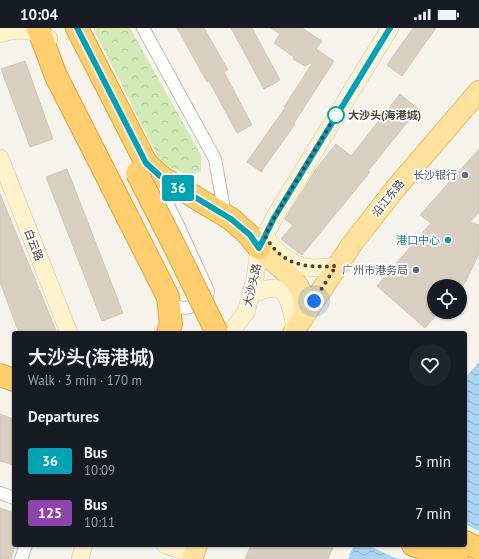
<!DOCTYPE html>
<html lang="en">
<head>
<meta charset="utf-8">
<style>
  :root { --surface:#171b24; --page:#20242c; --text:#f1f3f6; --muted:#9ea1a6 }
  body { margin:0; font-family:"PT Sans","Noto Sans SC",sans-serif; background:var(--page); color:var(--text); height:100vh; display:flex; flex-direction:column; font-size:15px; white-space:nowrap }
  * { box-sizing:border-box; margin:0 }
  p { font-size:13px; color:var(--muted) }
  .icon { flex:none; width:22px; height:22px; fill:none; stroke:currentColor; stroke-width:2; stroke-linecap:round; stroke-linejoin:round }
  .map { position:relative; flex:1; overflow:hidden }
  .side { position:absolute; left:12px; top:303px; width:455px; height:216px; display:flex; flex-direction:column; background:var(--surface); border-radius:4px; box-shadow:0 1px 3px #0004 }
  .side>* { flex:none }
  .badge { padding:0 8px; border-radius:3px; font-size:14px; line-height:26px }
  .tools { position:absolute; left:427px; top:251px; display:grid; gap:8px }
  .tools a { display:grid; place-items:center; width:40px; height:40px; border-radius:50%; background:var(--surface); box-shadow:0 1px 3px #0004; font-size:20px }
  .you { position:absolute; width:20px; height:20px; margin:-10px; border:3px solid #fff; border-radius:50%; background:#1a73e8; box-shadow:0 0 0 6px #1a73e833 }
  .map>.badge { position:absolute; translate:-50% -50%; box-shadow:0 0 0 2px #fff }
  h2 { padding:0 16px; font-size:15px; line-height:36px }
  .round { display:grid; place-items:center; flex:none; width:42px; height:42px; border-radius:21px; background:var(--page) }
  .overview { display:flex; align-items:center; justify-content:space-between; height:68px; padding:0 16px }
  h1 { font-size:19px; font-weight:600; line-height:30px }
  ul { padding:0; list-style:none }
  li { display:flex; align-items:center; gap:12px; height:52px; padding:0 16px }
  li div { flex:1 }
  li b { display:block; font-size:15px }
  li em { font-style:normal }
  li .badge { min-width:44px; font-weight:700; text-align:center }
  .status { display:flex; justify-content:space-between; align-items:center; height:28px; padding:0 20px; background:var(--surface); direction:ltr }
  .status svg { height:11px; fill:currentColor }
  .map>svg:first-child { display:block }
  .park { fill:url(#park-crowns) }
  .water { fill:url(#water-waves) }
  .pier { fill:#f6f3ec }
  .building { fill:#d8cfc1; stroke:#d3c7b4 }
  .lines { fill:none; stroke-linecap:round; stroke-linejoin:round }
  .street-casing { stroke:#c2bbae; stroke-width:14 }
  .secondary-casing { stroke:#d6c79b; stroke-width:18 }
  .primary-casing { stroke:#e6c16a; stroke-width:22 }
  .highway-casing { stroke:#e0a43c; stroke-width:24 }
  .street { stroke:#fff; stroke-width:12 }
  .secondary { stroke:#fff3cd; stroke-width:17 }
  .primary { stroke:#ffe39c; stroke-width:20 }
  .highway { stroke:#ffcf6e; stroke-width:22 }
  .highway-bridge-casing { stroke:#e0a43c; stroke-width:24; stroke-linecap:butt }
  .highway-bridge { stroke:#ffcf6e; stroke-width:22 }
  .line-casing { stroke:#fff; stroke-width:9 }
  .line { stroke:#00a3b4; stroke-width:6 }
  .walk { stroke:#4b4439; stroke-width:4; stroke-dasharray:0 7.2 }
  .stop-dot { fill:#fff; stroke:#00a3b4; stroke-width:2 }
  .service-dot { fill:#5c6f8a; stroke:#fff; stroke-width:1.5 }
  .culture-dot { fill:#0f9aa8; stroke:#fff; stroke-width:1.5 }
  .labels { text-anchor:middle; stroke-width:3.5; stroke-linejoin:round; paint-order:stroke }
  .stop-label { font-size:11px; font-weight:bold; fill:#4b4439; stroke:#fff; text-anchor:start }
  .service-label { font-size:11px; fill:#4e5e75; stroke:#fff; text-anchor:end }
  .street-label { font-size:11px; fill:#4b4439; stroke:#fff }
  .culture-label { font-size:11px; fill:#0d838f; stroke:#fff; text-anchor:end }
</style>
</head>
<body>
<div class="status"><b>10:04</b><svg viewBox="0 0 49 12"><path d="M0 12V9h3v3zM5 12V6h3v6zM10 12V3h3v9zM15 12V0h3v12zM26 1h20v11H26zM47 4h2v5h-2z"/></svg></div>
<div class="map">
<svg width="479" height="531" viewBox="0 0 479 531">
  <defs>
    <pattern id="park-crowns" width="20" height="18" patternUnits="userSpaceOnUse"><rect width="20" height="18" fill="#d2eab5"/><path d="M2 6a3 3 0 1 1 6 0M12 15a3 3 0 1 1 6 0" fill="none" stroke="#b6ca9c"/></pattern>
    <pattern id="water-waves" width="16" height="10" patternUnits="userSpaceOnUse"><rect width="16" height="10" fill="#a9d4f2"/><path d="M0 5q4-4 8 0t8 0" fill="none" stroke="#8caec5"/></pattern>
  </defs>
  <rect width="100%" height="100%" fill="#f6f3ec"/>
  <path class="park" d="M 93,0 L 130,0 L 201,127 L 201,143 L 189,148 L 161,135 Z"/>
  <path class="water" d="M 479,334 L 479,531 L 348,531 L 354,517 L 465,517 L 465,350 Z"/>
  <path class="pier" d="M 465,496 L 479,503 L 479,531 L 398,531 L 367,517 L 465,517 Z"/>
  <g class="building">
    <path d="M 177,0 L 204,0 L 228,42 L 224,44 L 252,97 L 237,105 L 209,53 L 207,54 Z"/>
    <path d="M 231,0 L 252,0 L 280,52 L 264,61 Z"/>
    <path d="M 271,0 L 302,0 L 322,13 L 316,21 L 334,33 L 294,95 L 295,96 L 261,144 L 247,134 L 287,77 L 284,79 L 313,34 L 305,38 L 293,31 L 294,29 L 274,15 L 280,6 Z"/>
    <path d="M 413,0 L 436,0 L 402,48 L 387,37 Z"/>
    <path d="M 25,33 L 53,111 L 30,119 L 1,41 Z"/>
    <path d="M 400,66 L 418,81 L 368,143 L 370,144 L 302,227 L 281,211 L 293,197 L 285,191 L 316,141 L 336,116 L 351,128 Z"/>
    <path d="M 479,121 L 479,184 L 470,194 L 479,197 L 479,226 L 466,253 L 462,258 L 434,258 L 434,284 L 439,284 L 425,300 L 377,258 L 431,195 L 420,187 Z"/>
    <path d="M 67,141 L 123,285 L 102,293 L 46,149 Z"/>
    <path d="M 0,166 L 57,305 L 26,305 L 18,302 L 0,254 Z"/>
    <path d="M 0,386 L 14,391 L 14,437 L 0,433 Z"/>
    <path d="M 0,480 L 14,485 L 14,520 L 11,531 L 0,531 Z"/>
    <path d="M 251,517 L 334,517 L 328,531 L 245,531 Z"/>
  </g>
  <g class="lines">
    <defs>
      <g id="street">
        <path d="M 143,0 L 215,131 L 225,187"/>
        <path d="M 152,146 L 176,193 L 208,263 C 207,266 208,267 206,270 C 202,276 186,282 179,279 C 174,278 172,274 169,270"/>
        <path d="M 0,465 L 14,470"/>
        <path d="M 21,531 L 26,517"/>
      </g>
      <g id="secondary">
        <path d="M 0,6 C 18,0 33,1 49,11"/>
        <path d="M 0,130 L 69,305"/>
        <path d="M 265,208 C 275,226 294,239 314,240 C 321,240 329,239 336,238"/>
        <path d="M 251,268 C 287,247 290,272 295,301"/>
        <path d="M 230,305 L 246,284 L 255,251 L 259,220 L 274,190 L 390,0"/>
        <path d="M 165,517 L 193,526"/>
        <path d="M 80,531 L 84,517"/>
      </g>
      <g id="primary">
        <path d="M 259,220 C 272,235 292,245 301,263 C 304,269 304,278 306,285"/>
        <path d="M 293,305 L 352,216 L 395,161 L 479,63"/>
        <path d="M 192,531 L 197,517"/>
      </g>
      <g id="highway">
        <path d="M 38,0 L 56,48 L 168,269 L 171,296 L 168,305"/>
        <path d="M 77,0 L 146,135 L 160,148 L 231,191 L 249,207 L 259,220"/>
        <path d="M 0,347 L 14,352"/>
        <path d="M 465,514 L 479,521"/>
        <path d="M 413,517 L 457,531"/>
      </g>
    </defs>
    <use href="#street" class="street-casing"/>
    <use href="#secondary" class="secondary-casing"/>
    <use href="#primary" class="primary-casing"/>
    <use href="#highway" class="highway-casing"/>
    <use href="#street" class="street"/>
    <use href="#secondary" class="secondary"/>
    <use href="#primary" class="primary"/>
    <use href="#highway" class="highway"/>
    <defs>
      <path id="highway-bridge" d="M 137,145 L 174,217 L 217,305"/>
    </defs>
    <use href="#highway-bridge" class="highway-bridge-casing"/>
    <use href="#highway-bridge" class="highway-bridge"/>
  </g>
  <g class="lines">
    <defs>
      <path id="line" d="M 77,0 L 146,135 L 160,148 L 231,191 L 250,207 L 259,220 L 274,190 L 390,0"/>
    </defs>
    <use href="#line" class="line-casing"/>
    <use href="#line" class="line"/>
    <path class="walk" d="M 314,273 L 336,238 C 305,240 283,238 265,208 L 274,190 L 336,87"/>
  </g>
  <circle class="stop-dot" cx="336" cy="87" r="8"/>
  <g class="service-dot">
    <circle cx="465" cy="147" r="4"/>
    <circle cx="416" cy="242" r="4"/>
  </g>
  <circle class="culture-dot" cx="448" cy="212" r="4"/>
  <g class="labels">
    <g class="stop-label">
      <text x="348" y="91">大沙头(海港城)</text>
    </g>
    <g class="service-label">
      <text x="457" y="151">长沙银行</text>
      <text x="408" y="246">广州市港务局</text>
    </g>
    <g class="street-label">
      <text transform="translate(388 170) rotate(-51)" y="4">沿江东路</text>
      <text transform="translate(34 217) rotate(69)" y="4">白云路</text>
      <text transform="translate(252 257) rotate(-77)" y="4">大沙头路</text>
    </g>
    <g class="culture-label">
      <text x="440" y="216">港口中心</text>
    </g>
  </g>
</svg>
<div class="tools">
<a><svg class="icon" aria-label="locate" viewBox="0 0 24 24"><circle cx="12" cy="12" r="6"/><path d="M12 2v4M12 18v4M2 12h4M18 12h4"/></svg></a>
</div>
<div class="you" style="left:314px;top:273px"></div>
<b class="badge" style="left:178px;top:160px;background:#00a3b4;color:#fff">36</b>
<section class="side">
<div class="overview"><div><h1>大沙头(海港城)</h1><p>Walk · 3 min · 170 m</p></div><a class="round"><svg class="icon" aria-label="heart" viewBox="0 0 24 24"><path d="M12 20l-8-8c-3-5 5-10 8-4 3-6 11-1 8 4z"/></svg></a></div>
<h2>Departures</h2>
<ul>
<li><span class="badge" style="background:#00a3b4;color:#fff">36</span><div><b>Bus</b><p>10:09</p></div><em>5 min</em></li>
<li><span class="badge" style="background:#8e44ad;color:#fff">125</span><div><b>Bus</b><p>10:11</p></div><em>7 min</em></li>
</ul>
</section>
</div>
</body>
</html>
